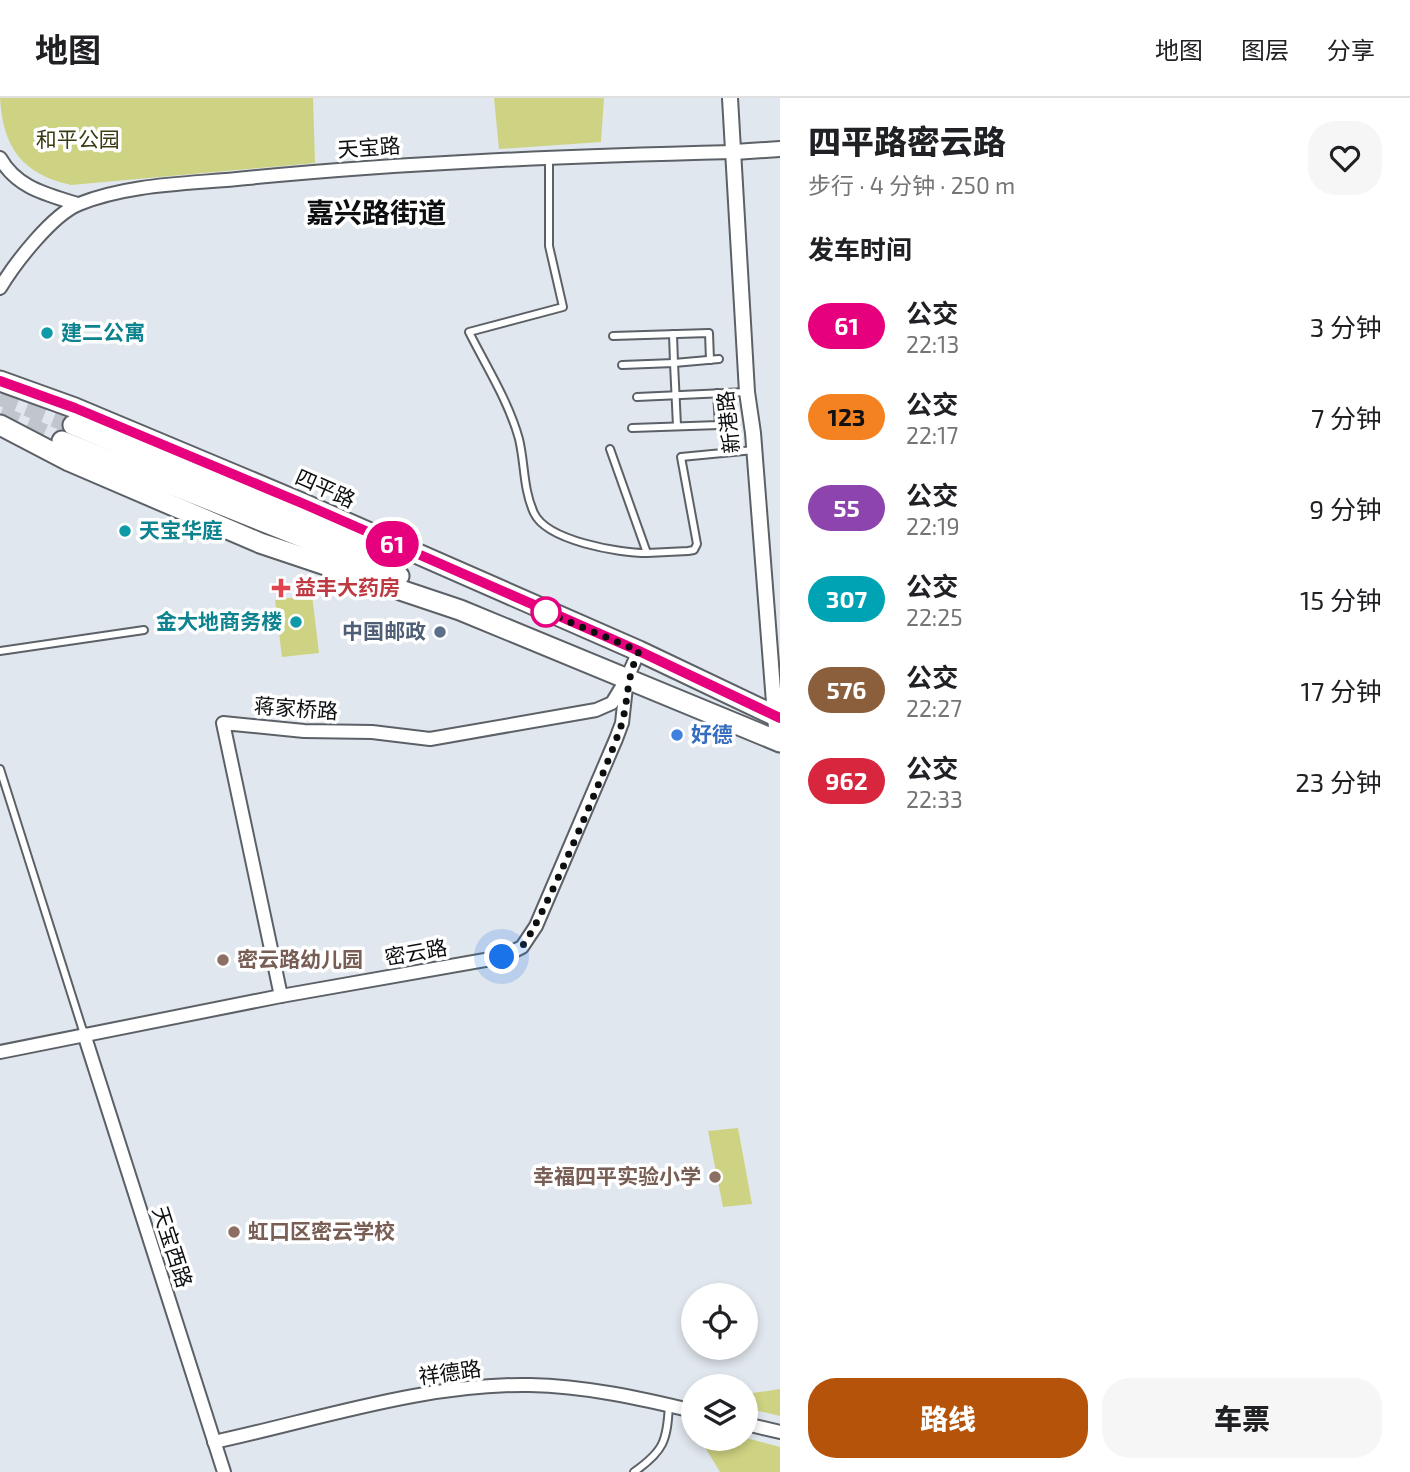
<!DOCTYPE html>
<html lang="zh">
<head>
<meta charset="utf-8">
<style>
  :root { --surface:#fff; --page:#f6f6f6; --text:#202124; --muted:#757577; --line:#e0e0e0; --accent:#b45309 }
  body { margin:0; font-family:"Exo 2","Noto Sans SC",sans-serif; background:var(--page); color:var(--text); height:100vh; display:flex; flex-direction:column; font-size:26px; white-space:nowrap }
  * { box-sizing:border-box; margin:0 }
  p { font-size:23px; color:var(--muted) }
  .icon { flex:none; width:38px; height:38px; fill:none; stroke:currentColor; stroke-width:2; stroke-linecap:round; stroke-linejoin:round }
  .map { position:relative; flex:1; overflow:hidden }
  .panel { display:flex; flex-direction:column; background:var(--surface); width:630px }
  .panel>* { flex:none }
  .badge { padding:0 14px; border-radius:23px; font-size:24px; line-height:46px }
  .buttons { position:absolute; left:681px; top:1185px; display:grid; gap:14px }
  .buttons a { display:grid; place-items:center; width:77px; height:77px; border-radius:50%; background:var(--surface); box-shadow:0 4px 10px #0003; font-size:35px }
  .you { position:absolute; width:35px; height:35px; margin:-18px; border:5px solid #fff; border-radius:50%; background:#1a73e8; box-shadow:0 0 0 10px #1a73e833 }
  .map>.badge { position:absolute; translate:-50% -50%; box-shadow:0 0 0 4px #fff }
  h2 { padding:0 28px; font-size:26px; line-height:63px }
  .round { display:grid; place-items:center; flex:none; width:74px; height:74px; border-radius:28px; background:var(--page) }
  .headline { display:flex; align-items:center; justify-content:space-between; height:119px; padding:0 28px }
  h1 { font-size:33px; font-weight:800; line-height:52px }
  .primary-button { display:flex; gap:14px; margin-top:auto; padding:14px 28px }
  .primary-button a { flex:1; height:80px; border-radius:28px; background:var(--accent); color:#fff; font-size:28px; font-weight:800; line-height:80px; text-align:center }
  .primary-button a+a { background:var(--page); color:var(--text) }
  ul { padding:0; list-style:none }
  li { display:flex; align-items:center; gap:21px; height:91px; padding:0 28px }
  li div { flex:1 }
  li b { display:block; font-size:26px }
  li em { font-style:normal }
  li .badge { min-width:77px; font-weight:700; text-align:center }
  header { display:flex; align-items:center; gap:42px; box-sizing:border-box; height:98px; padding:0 35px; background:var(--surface); border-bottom:2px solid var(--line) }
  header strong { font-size:33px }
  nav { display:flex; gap:38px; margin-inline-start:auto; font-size:24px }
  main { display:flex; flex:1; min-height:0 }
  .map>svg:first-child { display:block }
  .green { fill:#ced383 }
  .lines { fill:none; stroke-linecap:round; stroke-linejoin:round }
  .primary-tunnel { stroke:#c1c6cd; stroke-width:19; stroke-dasharray:19 10; stroke-linecap:butt }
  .service-casing { stroke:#5b6166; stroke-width:10 }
  .minor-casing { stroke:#5b6166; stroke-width:16 }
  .tertiary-casing { stroke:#5b6166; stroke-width:18 }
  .primary-casing { stroke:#5b6166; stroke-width:23 }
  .service { stroke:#fff; stroke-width:6 }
  .minor { stroke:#fff; stroke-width:12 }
  .tertiary { stroke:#fff; stroke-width:14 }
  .primary { stroke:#fff; stroke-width:19 }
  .line-casing { stroke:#fff; stroke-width:16 }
  .line { stroke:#e6007e; stroke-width:10 }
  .walk { stroke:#0c0e10; stroke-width:7; stroke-dasharray:0 12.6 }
  .culture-dot { fill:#0f9aa8; stroke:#fff; stroke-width:2.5 }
  .health-dot { fill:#e0444e; stroke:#fff; stroke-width:2.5 }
  .stop-dot { fill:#fff; stroke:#e6007e; stroke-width:3.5 }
  .service-dot { fill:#5c6f8a; stroke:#fff; stroke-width:2.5 }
  .shop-dot { fill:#3f7fe0; stroke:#fff; stroke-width:2.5 }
  .education-dot { fill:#8d6e63; stroke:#fff; stroke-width:2.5 }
  .labels { text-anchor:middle; stroke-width:7; stroke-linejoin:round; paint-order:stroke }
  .park-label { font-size:21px; fill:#3a3c13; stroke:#fff }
  .street-label { font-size:21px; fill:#0c0e10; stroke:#fff }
  .culture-label { font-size:21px; font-weight:bold; fill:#0d838f; stroke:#fff; text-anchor:start }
  .health-label { font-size:21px; font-weight:bold; fill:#be3a42; stroke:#fff; text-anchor:start }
  .service-label { font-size:21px; font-weight:bold; fill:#4e5e75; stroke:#fff; text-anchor:end }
  .shop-label { font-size:21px; font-weight:bold; fill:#366cbe; stroke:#fff; text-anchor:start }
  .education-label { font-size:21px; font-weight:bold; fill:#785e54; stroke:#fff; text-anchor:start }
  .district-label { font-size:28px; font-weight:bold; fill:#0c0e10; stroke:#fff }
</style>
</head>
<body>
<header>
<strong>地图</strong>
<nav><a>地图</a><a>图层</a><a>分享</a></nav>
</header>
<main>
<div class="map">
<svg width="780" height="1374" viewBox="0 0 780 1374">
  <rect width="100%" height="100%" fill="#e1e7ee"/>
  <g class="green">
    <path d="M 0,0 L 313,0 L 315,65 L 71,87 C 22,76 3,50 0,0 Z"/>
    <path d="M 494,0 L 604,0 L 601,44 L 499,51 Z"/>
    <path d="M 312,497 L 319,555 L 282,559 L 275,502 Z"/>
    <path d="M 738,1030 L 752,1106 L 723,1109 L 708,1033 Z"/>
    <path d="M 780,1291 L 780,1318 L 746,1310 L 746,1296 Z"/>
    <path d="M 746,1340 L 780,1349 L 780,1374 L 720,1374 L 700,1341 Z"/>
  </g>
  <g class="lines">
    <g class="primary-tunnel">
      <path d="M 0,298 L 73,327"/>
      <path d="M 0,317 L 62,343"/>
    </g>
    <defs>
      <g id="service">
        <path d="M 549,61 L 549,148 L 563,209 L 469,234 C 486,268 509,304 519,341 C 525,366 523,391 534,415 C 547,443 619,455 647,455"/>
        <path d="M 673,236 L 674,265 L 719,261"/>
        <path d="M 613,238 L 709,235 L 710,262"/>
        <path d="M 622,267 L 674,265 L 677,328"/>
        <path d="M 637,299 L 747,294"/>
        <path d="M 632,330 L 719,327 L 717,295"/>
        <path d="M 610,351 L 647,455 L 688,453 L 694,452 L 697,446 L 681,359 L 754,352"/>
        <path d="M 0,553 L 144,532"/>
        <path d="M 0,671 L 84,936"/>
        <path d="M 634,1374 C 664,1353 667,1343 669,1307"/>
      </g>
      <g id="minor">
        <path d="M 0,60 C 17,90 46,96 77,106"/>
        <path d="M 0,190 C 15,165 52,117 79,106 C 131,85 192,86 247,80 C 409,64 572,58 734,54"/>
        <path d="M 281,898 L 223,625 L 304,633 L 372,634 L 430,641 L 596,612 L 612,605 L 626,582"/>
        <path d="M 84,936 L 224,1374"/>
        <path d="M 0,954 L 281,898 L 502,859 L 522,849 L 536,828 L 616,641 L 622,625 L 627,580 L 639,553"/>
        <path d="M 746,1326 L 780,1334"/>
        <path d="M 214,1344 C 316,1322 426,1285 530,1287 C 584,1288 640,1300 693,1313"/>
      </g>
      <g id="tertiary">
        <path d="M 730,0 L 747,294 L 753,335 L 777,643"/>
        <path d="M 734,54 L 780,51"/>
      </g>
      <g id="primary">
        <path d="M 0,283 L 75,310 L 304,406 L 639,553 L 780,620"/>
        <path d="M 0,327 L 69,363 L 260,445 L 460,512 L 780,644"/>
        <path d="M 73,327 L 390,458"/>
        <path d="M 62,343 L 399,478"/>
      </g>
    </defs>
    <use href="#service" class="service-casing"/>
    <use href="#minor" class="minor-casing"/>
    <use href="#tertiary" class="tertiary-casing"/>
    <use href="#primary" class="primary-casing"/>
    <use href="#service" class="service"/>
    <use href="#minor" class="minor"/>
    <use href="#tertiary" class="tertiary"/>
    <use href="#primary" class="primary"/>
  </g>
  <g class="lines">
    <defs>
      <path id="line" d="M 0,283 L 75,310 L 304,406 L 639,553 L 780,620"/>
    </defs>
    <use href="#line" class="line-casing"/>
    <use href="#line" class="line"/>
    <path class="walk" d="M 502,859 C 508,856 516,853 521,849 C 538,835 613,655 622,625 C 629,598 626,581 639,553 L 546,514"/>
  </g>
  <g class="culture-dot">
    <circle cx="47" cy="235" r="7"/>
    <circle cx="125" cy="433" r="7"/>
    <circle cx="296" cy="524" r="7"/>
  </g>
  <path class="health-dot" d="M277.5 479.5h7v7h7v7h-7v7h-7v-7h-7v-7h7z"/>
  <circle class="stop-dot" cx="546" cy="514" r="14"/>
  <circle class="service-dot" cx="440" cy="534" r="7"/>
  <circle class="shop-dot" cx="677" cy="637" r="7"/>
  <g class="education-dot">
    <circle cx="223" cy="862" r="7"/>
    <circle cx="715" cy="1079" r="7"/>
    <circle cx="234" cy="1134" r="7"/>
  </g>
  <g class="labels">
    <g class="park-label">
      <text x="78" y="49">和平公园</text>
    </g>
    <g class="street-label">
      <text transform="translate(369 50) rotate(-4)" y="7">天宝路</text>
      <text transform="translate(729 324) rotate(-96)" y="7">新港路</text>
      <text transform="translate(325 391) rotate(24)" y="7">四平路</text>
      <text transform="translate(296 611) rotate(4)" y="7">蒋家桥路</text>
      <text transform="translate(416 855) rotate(-10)" y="7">密云路</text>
      <text transform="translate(172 1149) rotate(72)" y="7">天宝西路</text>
      <text transform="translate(450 1275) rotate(-8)" y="7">祥德路</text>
    </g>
    <g class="culture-label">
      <text x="61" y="242">建二公寓</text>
      <text x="139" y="440">天宝华庭</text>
      <text x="282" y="531" text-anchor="end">金大地商务楼</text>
    </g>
    <g class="health-label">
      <text x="295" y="497">益丰大药房</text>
    </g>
    <g class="service-label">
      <text x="426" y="541">中国邮政</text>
    </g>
    <g class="shop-label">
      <text x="691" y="644">好德</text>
    </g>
    <g class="education-label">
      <text x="237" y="869">密云路幼儿园</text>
      <text x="701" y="1086" text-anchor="end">幸福四平实验小学</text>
      <text x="248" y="1141">虹口区密云学校</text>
    </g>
    <g class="district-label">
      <text x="376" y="125">嘉兴路街道</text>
    </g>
  </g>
</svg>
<div class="buttons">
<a><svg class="icon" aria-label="locate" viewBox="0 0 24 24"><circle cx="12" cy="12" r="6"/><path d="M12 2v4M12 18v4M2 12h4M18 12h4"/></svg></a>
<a><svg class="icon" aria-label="layers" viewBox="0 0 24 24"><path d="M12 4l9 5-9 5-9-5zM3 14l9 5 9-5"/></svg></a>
</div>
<div class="you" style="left:502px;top:859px"></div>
<b class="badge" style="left:392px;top:446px;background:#e6007e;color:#fff">61</b>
</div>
<section class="panel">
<div class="headline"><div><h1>四平路密云路</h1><p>步行 · 4 分钟 · 250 m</p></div><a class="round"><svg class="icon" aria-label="heart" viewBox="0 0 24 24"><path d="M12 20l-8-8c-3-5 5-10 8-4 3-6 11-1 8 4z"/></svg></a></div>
<h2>发车时间</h2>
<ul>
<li><span class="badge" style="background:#e6007e;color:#fff">61</span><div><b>公交</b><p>22:13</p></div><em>3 分钟</em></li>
<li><span class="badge" style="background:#f58220;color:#111">123</span><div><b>公交</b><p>22:17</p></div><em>7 分钟</em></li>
<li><span class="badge" style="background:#8e44ad;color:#fff">55</span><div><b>公交</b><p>22:19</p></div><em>9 分钟</em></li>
<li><span class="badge" style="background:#00a3b4;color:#fff">307</span><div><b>公交</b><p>22:25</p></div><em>15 分钟</em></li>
<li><span class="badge" style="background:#8b5e3c;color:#fff">576</span><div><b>公交</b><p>22:27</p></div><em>17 分钟</em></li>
<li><span class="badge" style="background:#d7263d;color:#fff">962</span><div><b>公交</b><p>22:33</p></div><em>23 分钟</em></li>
</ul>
<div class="primary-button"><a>路线</a><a>车票</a></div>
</section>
</main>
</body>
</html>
